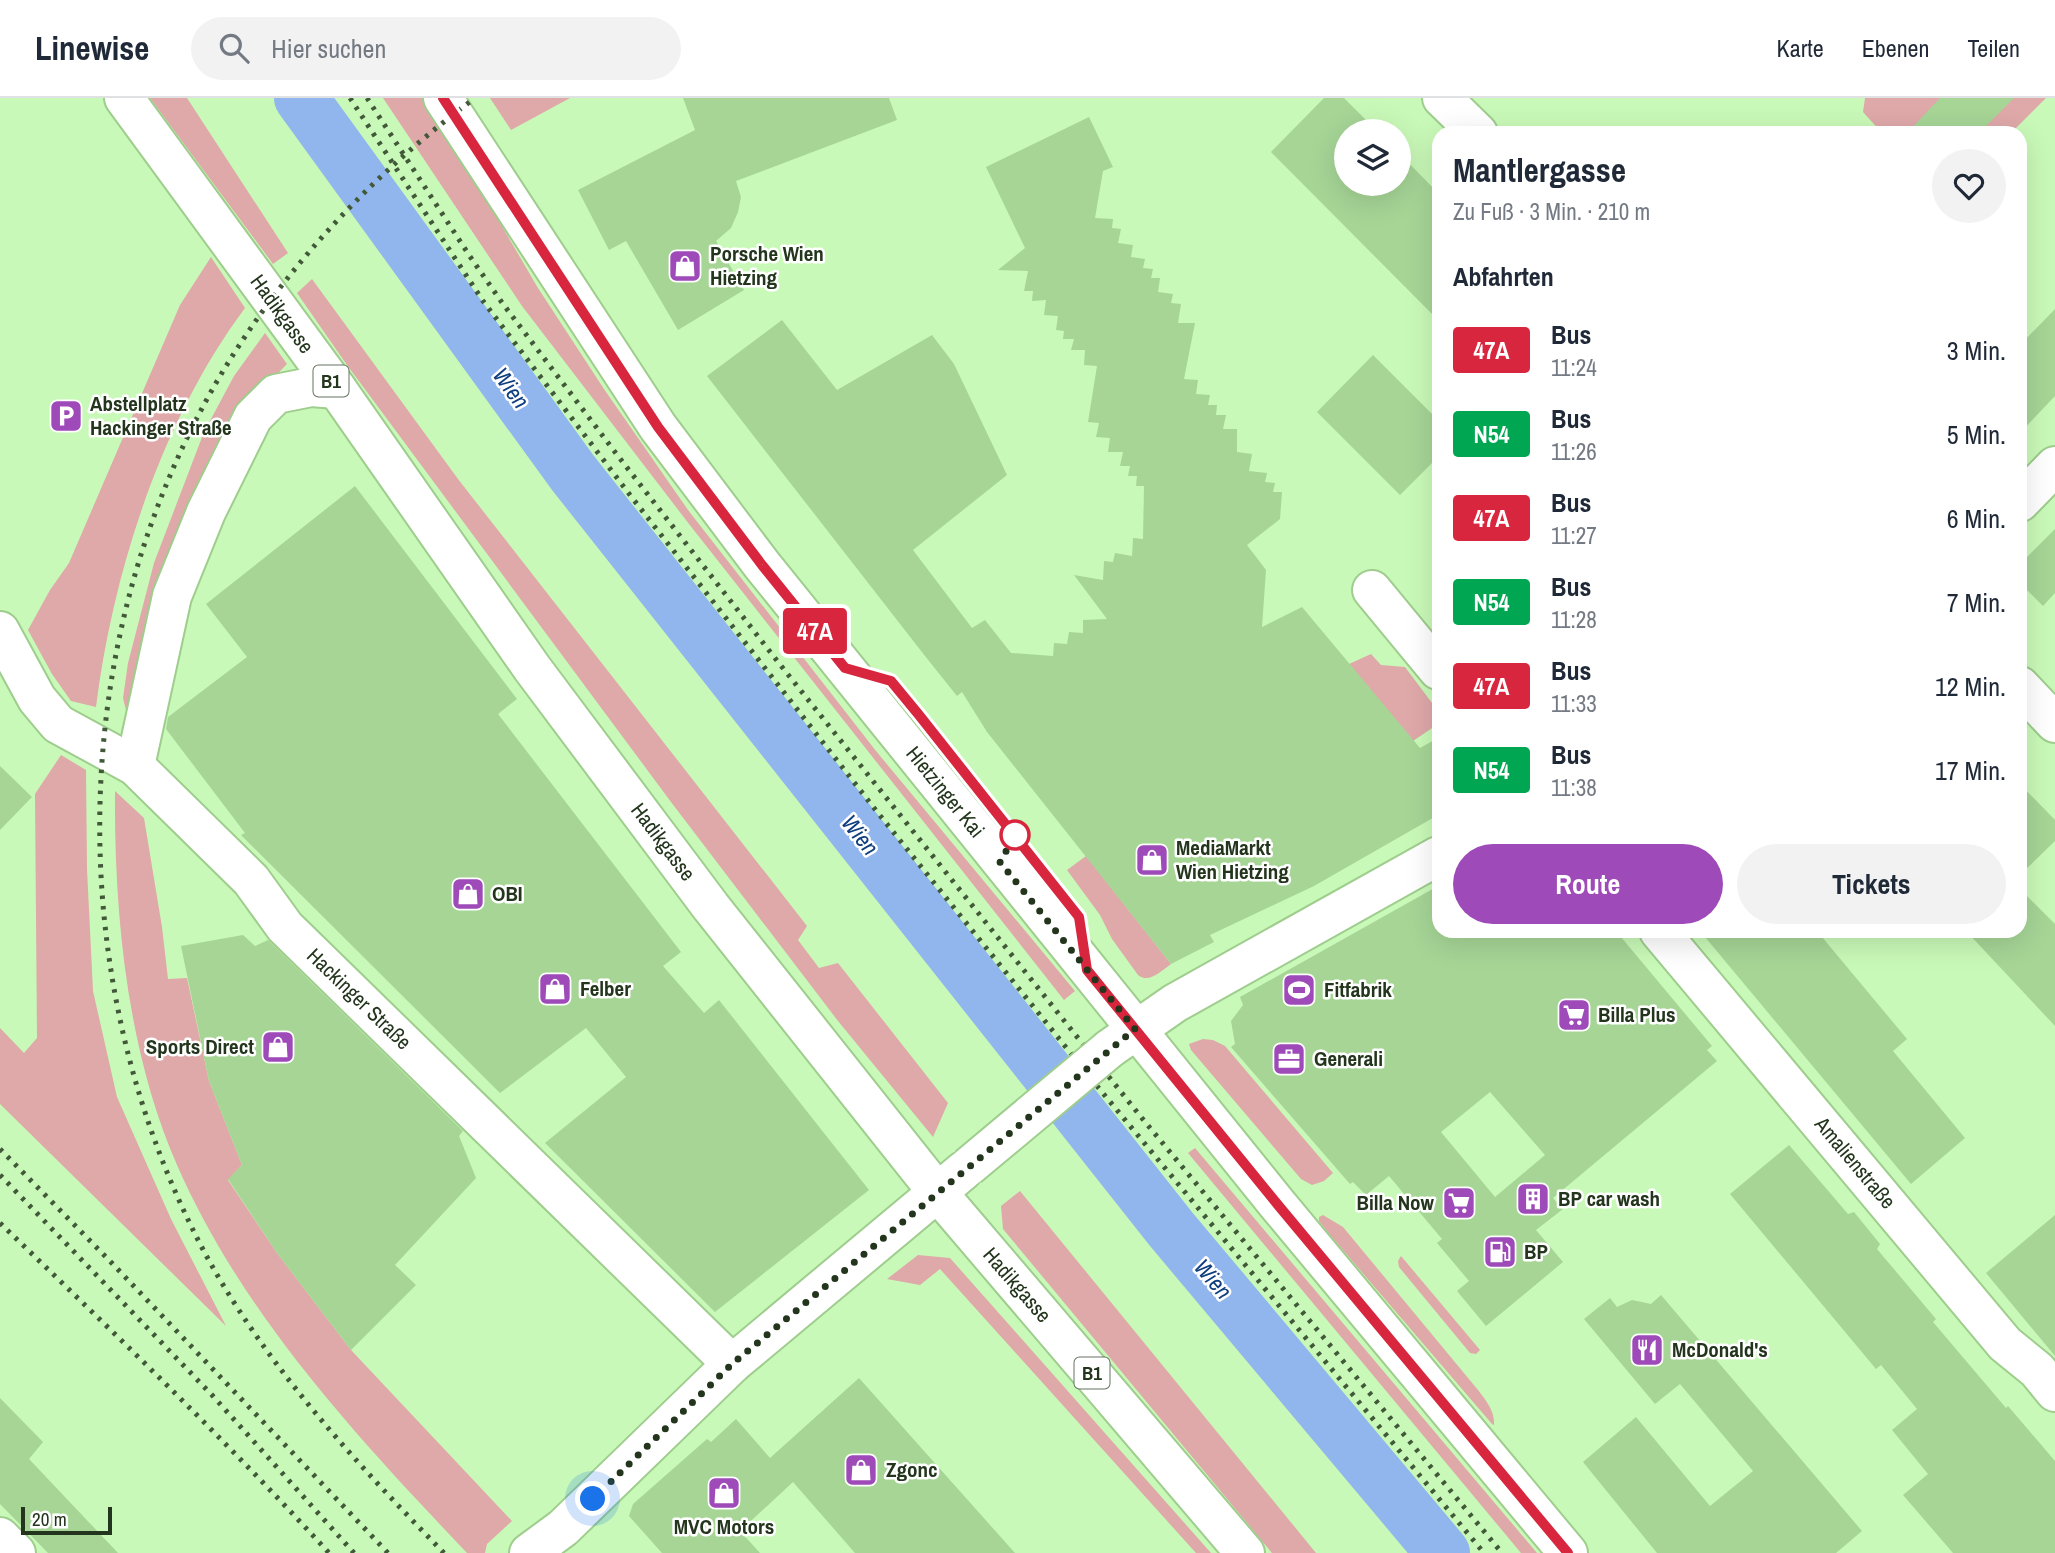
<!DOCTYPE html>
<html lang="de">
<head>
<meta charset="utf-8">
<style>
  :root { --surface:#fff; --page:#f2f2f3; --text:#1f2937; --muted:#747a83; --line:#e0e1e3; --accent:#9e4ab8 }
  body { margin:0; font-family:"Archivo Narrow",sans-serif; background:var(--page); color:var(--text); height:100vh; display:flex; flex-direction:column; font-size:26px; white-space:nowrap }
  * { box-sizing:border-box; margin:0 }
  p { font-size:23px; color:var(--muted) }
  .icon { flex:none; width:38px; height:38px; fill:none; stroke:currentColor; stroke-width:2; stroke-linecap:round; stroke-linejoin:round }
  .map { position:relative; flex:1; overflow:hidden }
  .drawer { position:absolute; left:1432px; top:28px; width:595px; height:812px; display:flex; flex-direction:column; background:var(--surface); border-radius:21px; box-shadow:0 7px 28px #0002 }
  .drawer>* { flex:none }
  .badge { padding:0 14px; border-radius:5px; font-size:24px; line-height:46px }
  .buttons { position:absolute; left:1334px; top:21px; display:grid; gap:14px }
  .buttons a { display:grid; place-items:center; width:77px; height:77px; border-radius:50%; background:var(--surface); box-shadow:0 7px 28px #0002; font-size:35px }
  .scale { position:absolute; left:21px; bottom:18px; width:91px; box-sizing:border-box; padding-left:7px; border:4px solid #23351c; border-top:0; font-size:19px; line-height:24px; white-space:nowrap; color:#23351c; -webkit-text-stroke:5px #fff; paint-order:stroke }
  .you { position:absolute; width:35px; height:35px; margin:-18px; border:5px solid #fff; border-radius:50%; background:#1a73e8; box-shadow:0 0 0 10px #1a73e833 }
  .map>.badge { position:absolute; translate:-50% -50%; box-shadow:0 0 0 4px #fff }
  h2 { padding:0 21px; font-size:26px; line-height:63px }
  .round { display:grid; place-items:center; flex:none; width:74px; height:74px; border-radius:37px; background:var(--page) }
  .overview { display:flex; align-items:center; justify-content:space-between; height:119px; padding:0 21px }
  h1 { font-size:33px; font-weight:800; line-height:52px }
  .cta { display:flex; gap:14px; margin-top:auto; padding:14px 21px }
  .cta a { flex:1; height:80px; border-radius:42px; background:var(--accent); color:#fff; font-size:28px; font-weight:800; line-height:80px; text-align:center }
  .cta a+a { background:var(--page); color:var(--text) }
  ul { padding:0; list-style:none }
  li { display:flex; align-items:center; gap:21px; height:84px; padding:0 21px }
  li div { flex:1 }
  li b { display:block; font-size:26px }
  li em { font-style:normal }
  li .badge { min-width:77px; font-weight:700; text-align:center }
  header { display:flex; align-items:center; gap:42px; box-sizing:border-box; height:98px; padding:0 35px; background:var(--surface); border-bottom:2px solid var(--line) }
  header strong { font-size:33px }
  nav { display:flex; gap:38px; margin-inline-start:auto; font-size:24px }
  .search { width:490px; height:63px; background:var(--page); display:flex; align-items:center; gap:18px; box-sizing:border-box; padding:0 24px; border-radius:38px; color:var(--muted); font-size:26px }
  .map>svg:first-child { display:block }
  .green { fill:#dfa8a9 }
  .lines { fill:none; stroke-linecap:round; stroke-linejoin:round }
  .river { stroke:#91b6ed; stroke-width:54 }
  .building { fill:#a6d596; fill-rule:evenodd }
  .minor-casing { stroke:#9ecd8d; stroke-width:42 }
  .major-casing { stroke:#9ecd8d; stroke-width:42 }
  .minor { stroke:#fff; stroke-width:38 }
  .major { stroke:#fff; stroke-width:38 }
  .rail { stroke:#415939; stroke-width:5; stroke-dasharray:3.5 7; stroke-linecap:butt }
  .minor-bridge-casing { stroke:#9ecd8d; stroke-width:42; stroke-linecap:butt }
  .minor-bridge { stroke:#fff; stroke-width:38 }
  .line-casing { stroke:#fff; stroke-width:16 }
  .line { stroke:#d7263d; stroke-width:10 }
  .walk { stroke:#23351c; stroke-width:7; stroke-dasharray:0 12.6 }
  .stop-dot { fill:#fff; stroke:#d7263d; stroke-width:3.5 }
  .labels { text-anchor:middle; stroke-width:5; stroke-linejoin:round; paint-order:stroke }
  .shield { fill:#fff; stroke:#657260; stroke-width:2 }
  .shield-label { font-size:19px; font-weight:bold; fill:#23351c }
  .poi-label { font-size:21px; font-weight:bold; fill:#23351c; stroke:#fff; text-anchor:start }
  .street-label { font-size:21px; fill:#23351c; stroke:#fff }
  .water-label { font-size:23px; font-style:italic; fill:#0f3e7e; stroke:#fff }
</style>
</head>
<body>
<header>
<strong>Linewise</strong>
<div class="search"><svg class="icon" aria-label="search" viewBox="0 0 24 24"><circle cx="10" cy="10" r="6"/><path d="M15 15l6 6"/></svg>Hier suchen</div>
<nav><a>Karte</a><a>Ebenen</a><a>Teilen</a></nav>
</header>
<div class="map">
<svg width="2055" height="1455" viewBox="0 0 2055 1455">
  <rect width="100%" height="100%" fill="#c9f9b8"/>
  <g class="green">
    <path d="M 150,0 L 187,0 L 288,155 L 273,166 Z"/>
    <path d="M 383,0 L 429,0 L 456,41 L 493,113 L 538,190 L 604,291 L 688,412 L 876,653 L 1075,893 L 1064,902 L 689,426 L 522,208 Z"/>
    <path d="M 490,0 L 570,0 L 511,32 Z"/>
    <path d="M 1865,0 L 2046,0 L 2011,35 L 1882,35 L 1863,14 Z"/>
    <path d="M 211,159 L 245,210 C 162,321 113,473 96,609 L 71,603 L 52,576 L 28,532 L 50,492 L 69,465 L 180,207 Z"/>
    <path d="M 312,181 L 458,381 L 807,828 L 798,842 L 819,870 L 838,865 L 948,1005 L 933,1039 L 838,923 L 671,704 L 347,267 L 297,195 Z"/>
    <path d="M 265,235 L 287,266 L 244,310 L 127,616 L 123,600 L 128,565 L 154,465 L 204,334 L 234,278 Z"/>
    <path d="M 1371,556 L 1381,567 L 1405,569 L 1438,613 L 1438,626 L 1413,643 L 1349,566 Z"/>
    <path d="M 61,657 L 86,672 L 87,771 L 93,893 L 117,999 L 171,1121 L 226,1228 L 0,1006 L 0,930 L 24,955 L 37,940 L 35,696 Z"/>
    <path d="M 115,693 L 144,720 L 162,829 L 168,881 L 187,880 L 209,983 L 242,1067 L 228,1082 L 277,1155 L 351,1252 L 512,1423 L 487,1446 L 485,1455 L 467,1455 C 356,1338 243,1217 177,1067 C 127,953 114,816 115,693 Z"/>
    <path d="M 1086,758 L 1171,866 C 1161,873 1149,886 1138,877 L 1112,841 L 1100,817 L 1067,772 Z"/>
    <path d="M 1203,941 L 1213,942 L 1225,948 L 1333,1075 L 1324,1083 L 1312,1087 L 1301,1081 L 1191,952 L 1189,946 Z"/>
    <path d="M 1195,1050 L 1537,1455 L 1521,1455 L 1188,1055 Z"/>
    <path d="M 1020,1093 L 1316,1455 L 1272,1455 L 1003,1131 L 1001,1108 Z"/>
    <path d="M 1323,1117 L 1343,1129 L 1478,1292 C 1486,1302 1495,1314 1494,1327 L 1492,1326 L 1330,1137 L 1319,1123 L 1319,1119 Z"/>
    <path d="M 918,1157 L 950,1160 L 1211,1455 L 1196,1455 L 940,1171 L 920,1187 L 887,1181 Z"/>
    <path d="M 1401,1158 L 1480,1252 L 1476,1256 L 1470,1255 L 1399,1169 L 1398,1163 Z"/>
  </g>
  <g class="lines">
    <path class="river" d="M 301,0 L 573,375 L 1171,1131 L 1443,1455"/>
  </g>
  <g class="building">
    <path d="M 683,0 L 889,0 L 897,22 L 736,83 L 741,99 L 738,114 L 731,130 L 716,143 L 744,192 L 678,232 L 626,143 L 609,152 L 578,92 L 695,32 Z"/>
    <path d="M 1324,0 L 1344,0 L 1377,33 L 1346,33 L 1346,86 L 1398,86 L 1398,54 L 1438,95 L 1438,222 L 1271,54 Z"/>
    <path d="M 1940,0 L 2014,0 L 1979,35 L 1907,35 Z"/>
    <path d="M 1089,19 L 1113,69 L 1103,73 L 1095,120 L 1113,121 L 1112,130 L 1121,131 L 1118,145 L 1133,147 L 1131,159 L 1145,161 L 1143,170 L 1153,171 L 1151,180 L 1160,180 L 1158,194 L 1173,196 L 1171,205 L 1181,206 L 1178,225 L 1195,225 L 1184,281 L 1198,282 L 1196,296 L 1210,297 L 1208,307 L 1217,307 L 1216,317 L 1226,317 L 1223,331 L 1237,331 L 1237,354 L 1252,356 L 1249,373 L 1267,375 L 1265,384 L 1275,385 L 1273,394 L 1282,394 L 1280,421 L 1247,447 L 1266,472 L 1262,529 L 1302,509 L 1420,650 L 1438,640 L 1438,717 L 1314,788 L 1210,837 L 1214,844 L 1171,866 L 987,634 L 962,594 L 957,598 L 925,558 L 707,278 L 782,222 L 837,292 L 932,237 L 954,266 L 1007,377 L 913,452 L 972,530 L 985,522 L 1011,555 L 1053,558 L 1054,545 L 1067,546 L 1069,534 L 1083,535 L 1083,522 L 1107,521 L 1074,477 L 1103,482 L 1104,463 L 1113,464 L 1115,455 L 1132,458 L 1133,440 L 1143,441 L 1144,388 L 1136,388 L 1137,378 L 1128,378 L 1130,368 L 1120,368 L 1123,354 L 1108,354 L 1110,340 L 1096,339 L 1099,325 L 1088,324 L 1097,268 L 1084,267 L 1085,252 L 1071,252 L 1074,241 L 1063,241 L 1064,233 L 1056,232 L 1058,218 L 1044,217 L 1046,202 L 1032,203 L 1033,193 L 1024,193 L 1028,173 L 998,172 L 1025,150 L 986,69 Z"/>
    <path d="M 2055,211 L 2055,298 L 2020,335 L 2020,247 Z"/>
    <path d="M 1373,257 L 1438,322 L 1438,359 L 1400,397 L 1317,314 Z"/>
    <path d="M 355,388 L 517,601 L 498,616 L 681,854 L 663,868 L 704,915 L 719,902 L 869,1092 L 715,1214 L 545,1045 L 626,979 L 586,930 L 500,995 L 241,737 L 245,735 L 166,631 L 168,619 L 247,559 L 206,506 Z"/>
    <path d="M 2055,431 L 2055,495 L 2043,508 L 2020,485 L 2020,466 Z"/>
    <path d="M 0,668 L 32,699 L 0,732 Z"/>
    <path d="M 2020,686 L 2055,722 L 2055,743 L 2020,777 Z"/>
    <path d="M 1438,788 L 1438,833 L 1616,833 L 1712,948 L 1707,952 L 1717,963 L 1553,1100 L 1563,1111 L 1536,1132 L 1563,1164 L 1486,1228 L 1457,1193 L 1469,1183 L 1437,1145 L 1442,1141 L 1389,1078 L 1366,1097 L 1353,1084 L 1350,1086 L 1231,949 L 1235,946 L 1231,923 L 1243,907 L 1240,899 ZM 1490,994 L 1545,1057 L 1495,1099 L 1441,1034 Z"/>
    <path d="M 2020,791 L 2055,826 L 2055,928 L 1966,833 L 2020,833 Z"/>
    <path d="M 1700,833 L 1817,833 L 1907,941 L 1893,953 L 1965,1040 L 1911,1086 Z"/>
    <path d="M 243,837 L 255,848 L 268,842 L 463,1033 L 459,1038 L 476,1080 L 395,1167 L 416,1187 L 351,1252 L 277,1155 L 228,1081 L 242,1067 L 209,983 L 181,848 Z"/>
    <path d="M 1789,1047 L 1848,1116 L 1854,1114 L 1880,1146 L 1877,1151 L 1936,1221 L 1933,1224 L 2006,1310 L 2008,1308 L 2055,1363 L 2055,1455 L 1953,1455 L 1903,1397 L 1928,1376 L 1892,1332 L 1917,1311 L 1881,1267 L 1876,1271 L 1730,1096 Z"/>
    <path d="M 2055,1117 L 2055,1258 L 1986,1175 Z"/>
    <path d="M 1661,1197 L 1862,1433 L 1836,1455 L 1657,1455 L 1583,1364 L 1636,1319 L 1710,1408 L 1753,1373 L 1680,1286 L 1655,1306 L 1584,1221 L 1610,1200 L 1617,1209 L 1632,1202 L 1651,1206 Z"/>
    <path d="M 859,1280 L 1015,1455 L 855,1455 L 793,1384 L 740,1433 L 760,1455 L 662,1455 L 629,1418 L 633,1406 L 707,1341 L 711,1344 L 736,1321 L 770,1360 Z"/>
    <path d="M 0,1300 L 43,1344 L 29,1361 L 118,1455 L 48,1455 L 0,1406 Z"/>
  </g>
  <g class="lines">
    <defs>
      <g id="minor">
        <path d="M 1442,0 L 1478,35"/>
        <path d="M 2020,404 L 2055,368"/>
        <path d="M 1372,492 L 1438,572"/>
        <path d="M 0,533 L 37,601 L 58,626 L 135,668 L 251,782 L 285,829 L 732,1266"/>
        <path d="M 2020,588 L 2055,625"/>
        <path d="M 135,668 L 172,498 L 206,414 L 253,319 L 276,296 L 311,289 L 337,291"/>
        <path d="M 1659,833 L 2005,1246 L 2037,1272 L 2055,1294"/>
        <path d="M 1109,951 L 1175,905 L 1438,758"/>
        <path d="M 0,1439 L 16,1455"/>
        <path d="M 529,1455 L 563,1430 L 732,1266 L 963,1073"/>
      </g>
      <g id="major">
        <path d="M 124,0 L 337,291 L 532,570 L 711,809 L 938,1095 L 1245,1455"/>
        <path d="M 443,0 L 658,329 L 762,467 L 1278,1107 L 1568,1455"/>
      </g>
    </defs>
    <use href="#minor" class="minor-casing"/>
    <use href="#major" class="major-casing"/>
    <use href="#minor" class="minor"/>
    <use href="#major" class="major"/>
    <g class="rail">
      <path d="M 350,0 L 483,203 L 630,397 L 878,715 L 1097,988 L 1484,1455"/>
      <path d="M 367,0 L 469,157 L 503,206 L 618,358 L 778,564 L 1141,1019 L 1502,1455"/>
      <path d="M 0,1051 L 108,1161 L 388,1455"/>
      <path d="M 0,1077 L 212,1297 L 354,1455"/>
      <path d="M 0,1125 C 112,1233 224,1340 329,1455"/>
      <path d="M 444,1455 C 356,1365 268,1270 207,1159 C 62,890 63,551 216,285 C 281,173 371,77 475,0"/>
    </g>
    <defs>
      <path id="minor-bridge" d="M 968,1069 L 1108,952"/>
    </defs>
    <use href="#minor-bridge" class="minor-bridge-casing"/>
    <use href="#minor-bridge" class="minor-bridge"/>
  </g>
  <g class="lines">
    <defs>
      <path id="line" d="M 443,0 L 658,329 L 762,467 L 845,570 L 891,583 L 919,617 L 1079,819 L 1087,872 L 1278,1107 L 1568,1455"/>
    </defs>
    <use href="#line" class="line-casing"/>
    <use href="#line" class="line"/>
    <path class="walk" d="M 593,1401 L 732,1266 L 1135,931 L 1000,764 L 1015,737"/>
  </g>
  <defs>
    <symbol id="shop-square" viewBox="-11 -11 22 22"><rect x="-9" y="-9" width="18" height="18" rx="4" fill="#9e4ab8" stroke="#fff"/><path d="M-5-2.5h2.3a2.7 3.5 0 0 1 5.4 0H5L5.5 6h-11ZM-1.5-2.5h3a1.5 2.3 0 0 0-3 0Z" fill="#fff"/></symbol>
    <symbol id="parking-square" viewBox="-11 -11 22 22"><rect x="-9" y="-9" width="18" height="18" rx="4" fill="#9e4ab8" stroke="#fff"/><path d="M-3.5-5.5H1a3.5 3.5 0 0 1 0 7H-1V5.5H-3.5ZM-1-3.4V-.6H.8a1.4 1.4 0 0 0 0-2.8Z" fill="#fff"/></symbol>
    <symbol id="stadium-square" viewBox="-11 -11 22 22"><rect x="-9" y="-9" width="18" height="18" rx="4" fill="#9e4ab8" stroke="#fff"/><path d="M0-5a6.5 5 0 1 0 0 10a6.5 5 0 1 0 0-10ZM-3.5-1.8h7v3.6h-7Z" fill="#fff"/></symbol>
    <symbol id="supermarket-square" viewBox="-11 -11 22 22"><rect x="-9" y="-9" width="18" height="18" rx="4" fill="#9e4ab8" stroke="#fff"/><path d="M-6-5.5h2.5l.6 2H6L4.5 2H-2.5L-4.4-4H-6ZM-1.5 3.2a1.3 1.3 0 1 0 .1 0ZM3 3.2a1.3 1.3 0 1 0 .1 0Z" fill="#fff"/></symbol>
    <symbol id="office-square" viewBox="-11 -11 22 22"><rect x="-9" y="-9" width="18" height="18" rx="4" fill="#9e4ab8" stroke="#fff"/><path d="M-6-3h4V-5.5h4V-3h4V5H-6ZM-1-4.5V-3h2v-1.5ZM-6 0V1H6V0Z" fill="#fff"/></symbol>
    <symbol id="building-square" viewBox="-11 -11 22 22"><rect x="-9" y="-9" width="18" height="18" rx="4" fill="#9e4ab8" stroke="#fff"/><path d="M-4-6H4V6H1V3H-1V6H-4ZM-2.5-4.3h1.7v1.8h-1.7ZM.8-4.3h1.7v1.8H.8ZM-2.5-1h1.7V.8h-1.7ZM.8-1h1.7V.8H.8Z" fill="#fff"/></symbol>
    <symbol id="fuel-square" viewBox="-11 -11 22 22"><rect x="-9" y="-9" width="18" height="18" rx="4" fill="#9e4ab8" stroke="#fff"/><path d="M-5.5-6h7V0h2V4h1.3V-2.5L3-4.5l.8-.8L6-3V5H2.5V1h-1V6h-7ZM-4.2-4.7v3.2H.2V-4.7Z" fill="#fff"/></symbol>
    <symbol id="restaurant-square" viewBox="-11 -11 22 22"><rect x="-9" y="-9" width="18" height="18" rx="4" fill="#9e4ab8" stroke="#fff"/><path d="M-5-6h1v4h1v-4h1v4h1v-4h1v5L-1.5 .5V6h-2V.5L-5-1ZM5-6V6H3V1.5H1.5Q1.5-4 5-6Z" fill="#fff"/></symbol>
  </defs>
  <g fill-rule="evenodd">
    <use href="#shop-square" x="666" y="149" width="38" height="38"/>
    <use href="#parking-square" x="47" y="299" width="38" height="38"/>
    <use href="#shop-square" x="1133" y="743" width="38" height="38"/>
    <use href="#shop-square" x="449" y="777" width="38" height="38"/>
    <use href="#shop-square" x="536" y="872" width="38" height="38"/>
    <use href="#stadium-square" x="1280" y="873" width="38" height="38"/>
    <use href="#supermarket-square" x="1555" y="898" width="38" height="38"/>
    <use href="#shop-square" x="259" y="930" width="38" height="38"/>
    <use href="#office-square" x="1270" y="942" width="38" height="38"/>
    <use href="#building-square" x="1514" y="1082" width="38" height="38"/>
    <use href="#supermarket-square" x="1440" y="1086" width="38" height="38"/>
    <use href="#fuel-square" x="1481" y="1135" width="38" height="38"/>
    <use href="#restaurant-square" x="1628" y="1233" width="38" height="38"/>
    <use href="#shop-square" x="842" y="1353" width="38" height="38"/>
    <use href="#shop-square" x="705" y="1376" width="38" height="38"/>
  </g>
  <circle class="stop-dot" cx="1015" cy="737" r="14"/>
  <g class="labels">
    <g class="shield">
      <rect x="313.5" y="267.5" width="35" height="31" rx="5"/>
      <rect x="1074.5" y="1259.5" width="35" height="31" rx="5"/>
    </g>
    <g class="shield-label">
      <text x="331" y="290">B1</text>
      <text x="1092" y="1282">B1</text>
    </g>
    <g class="poi-label">
      <text x="710" y="163">Porsche Wien<tspan x="710" dy="24">Hietzing</tspan></text>
      <text x="90" y="313">Abstellplatz<tspan x="90" dy="24">Hackinger Straße</tspan></text>
      <text x="1176" y="757">MediaMarkt<tspan x="1176" dy="24">Wien Hietzing</tspan></text>
      <text x="492" y="803">OBI</text>
      <text x="580" y="898">Felber</text>
      <text x="1324" y="899">Fitfabrik</text>
      <text x="1598" y="924">Billa Plus</text>
      <text x="254" y="956" text-anchor="end">Sports Direct</text>
      <text x="1314" y="968">Generali</text>
      <text x="1558" y="1108">BP car wash</text>
      <text x="1434" y="1112" text-anchor="end">Billa Now</text>
      <text x="1524" y="1161">BP</text>
      <text x="1672" y="1259">McDonald's</text>
      <text x="886" y="1379">Zgonc</text>
      <text x="724" y="1436" text-anchor="middle">MVC Motors</text>
    </g>
    <g class="street-label">
      <text transform="translate(282 216) rotate(54)" y="7">Hadikgasse</text>
      <text transform="translate(945 694) rotate(51)" y="7">Hietzinger Kai</text>
      <text transform="translate(663 744) rotate(53)" y="7">Hadikgasse</text>
      <text transform="translate(359 901) rotate(44)" y="7">Hackinger Straße</text>
      <text transform="translate(1855 1065) rotate(50)" y="7">Amalienstraße</text>
      <text transform="translate(1017 1187) rotate(49)" y="7">Hadikgasse</text>
    </g>
    <g class="water-label">
      <text transform="translate(511 290) rotate(54)" y="8">Wien</text>
      <text transform="translate(860 737) rotate(52)" y="8">Wien</text>
      <text transform="translate(1213 1181) rotate(50)" y="8">Wien</text>
    </g>
  </g>
</svg>
<div class="buttons">
<a><svg class="icon" aria-label="layers" viewBox="0 0 24 24"><path d="M12 4l9 5-9 5-9-5zM3 14l9 5 9-5"/></svg></a>
</div>
<div class="scale">20 m</div>
<div class="you" style="left:593px;top:1401px"></div>
<b class="badge" style="left:815px;top:533px;background:#d7263d;color:#fff">47A</b>
<section class="drawer">
<div class="overview"><div><h1>Mantlergasse</h1><p>Zu Fuß · 3 Min. · 210 m</p></div><a class="round"><svg class="icon" aria-label="heart" viewBox="0 0 24 24"><path d="M12 20l-8-8c-3-5 5-10 8-4 3-6 11-1 8 4z"/></svg></a></div>
<h2>Abfahrten</h2>
<ul>
<li><span class="badge" style="background:#d7263d;color:#fff">47A</span><div><b>Bus</b><p>11:24</p></div><em>3 Min.</em></li>
<li><span class="badge" style="background:#00a651;color:#fff">N54</span><div><b>Bus</b><p>11:26</p></div><em>5 Min.</em></li>
<li><span class="badge" style="background:#d7263d;color:#fff">47A</span><div><b>Bus</b><p>11:27</p></div><em>6 Min.</em></li>
<li><span class="badge" style="background:#00a651;color:#fff">N54</span><div><b>Bus</b><p>11:28</p></div><em>7 Min.</em></li>
<li><span class="badge" style="background:#d7263d;color:#fff">47A</span><div><b>Bus</b><p>11:33</p></div><em>12 Min.</em></li>
<li><span class="badge" style="background:#00a651;color:#fff">N54</span><div><b>Bus</b><p>11:38</p></div><em>17 Min.</em></li>
</ul>
<div class="cta"><a>Route</a><a>Tickets</a></div>
</section>
</div>
</body>
</html>
